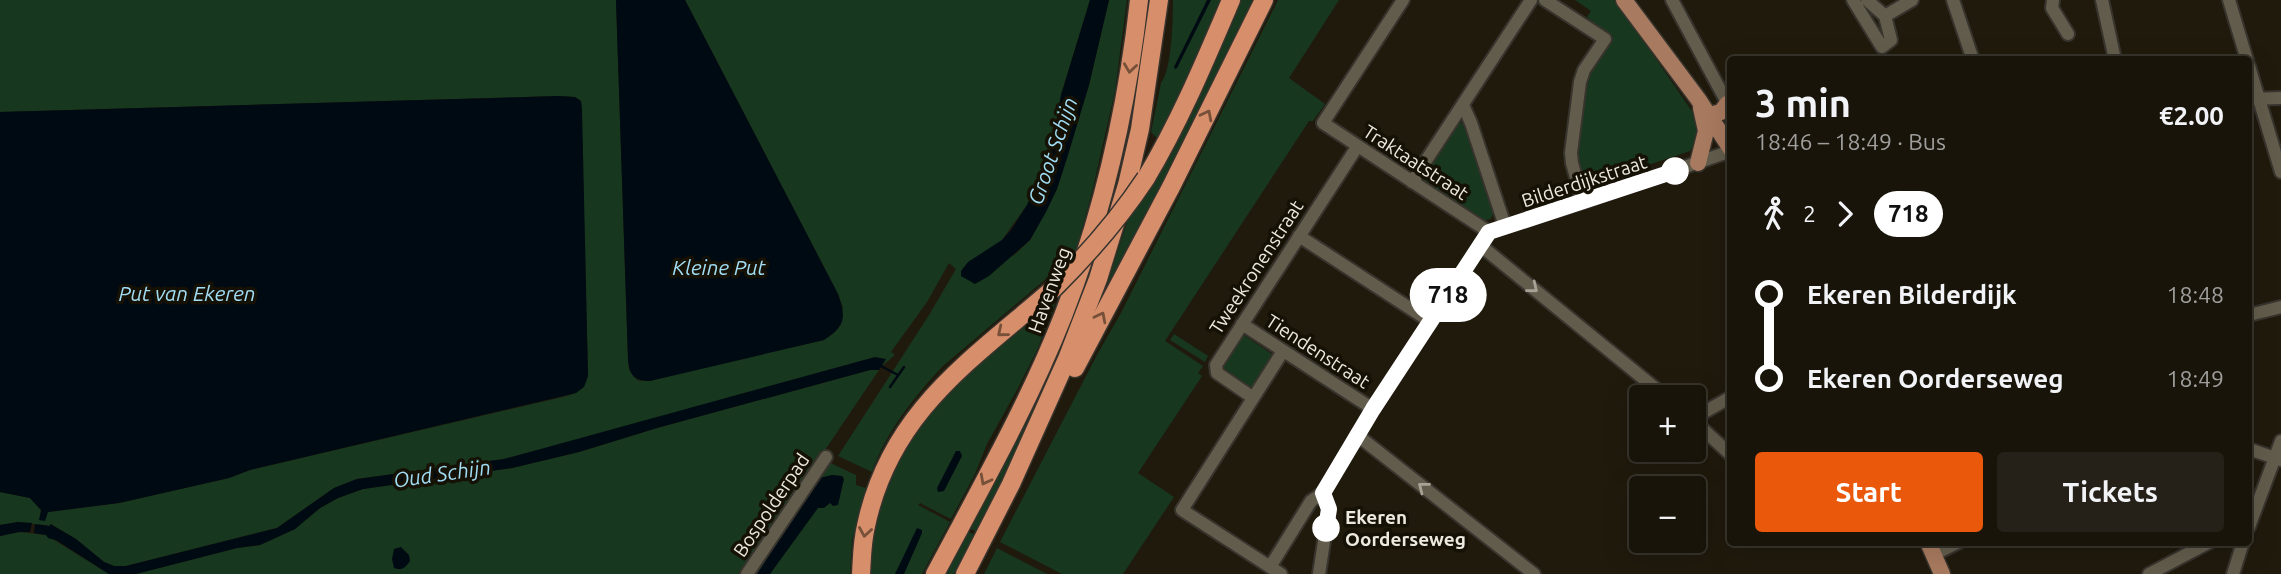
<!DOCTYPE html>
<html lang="en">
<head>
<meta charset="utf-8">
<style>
  :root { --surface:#18140a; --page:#252118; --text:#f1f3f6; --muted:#9f9e9c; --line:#36332b; --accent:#ea580c }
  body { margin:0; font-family:Ubuntu,sans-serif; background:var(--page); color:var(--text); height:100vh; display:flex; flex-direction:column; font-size:26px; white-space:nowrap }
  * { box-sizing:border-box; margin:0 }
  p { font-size:23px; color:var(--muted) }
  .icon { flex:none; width:38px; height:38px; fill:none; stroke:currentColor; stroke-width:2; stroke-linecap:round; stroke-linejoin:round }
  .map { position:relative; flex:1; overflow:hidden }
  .side { position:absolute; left:1727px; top:56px; width:525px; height:490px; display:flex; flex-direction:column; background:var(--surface); border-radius:7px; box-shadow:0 7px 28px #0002,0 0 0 2px var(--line) }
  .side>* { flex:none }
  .badge { padding:0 14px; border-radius:23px; font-size:24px; line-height:46px }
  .controls { position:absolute; left:1629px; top:385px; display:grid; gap:14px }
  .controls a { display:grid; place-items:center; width:77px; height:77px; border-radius:7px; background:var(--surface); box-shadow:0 7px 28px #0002,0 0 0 2px var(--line); font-size:35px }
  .map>.badge { position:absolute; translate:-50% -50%; box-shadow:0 0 0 4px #fff }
  .legs { display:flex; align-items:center; gap:10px; height:77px; padding:0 28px; font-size:23px }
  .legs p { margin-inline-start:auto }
  .overview { display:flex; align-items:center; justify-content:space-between; height:119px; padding:0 28px }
  h1 { font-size:38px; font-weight:700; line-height:52px }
  .cta { display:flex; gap:14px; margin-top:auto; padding:14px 28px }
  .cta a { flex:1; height:80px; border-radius:7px; background:var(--accent); color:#fff; font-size:28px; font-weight:700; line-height:80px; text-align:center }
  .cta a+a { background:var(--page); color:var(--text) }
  ul { padding:0 28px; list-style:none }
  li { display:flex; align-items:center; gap:24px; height:84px; font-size:26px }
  li i { display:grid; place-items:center; width:10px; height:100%; margin:0 9px; background:currentColor }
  li i::after { content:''; width:18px; height:18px; margin:-9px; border:5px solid; border-radius:50%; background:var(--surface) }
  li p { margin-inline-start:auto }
  li:first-child i { background:linear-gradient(#0000 50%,currentColor 0) }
  li:last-child i { background:linear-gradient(currentColor 50%,#0000 0) }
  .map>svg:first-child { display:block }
  .green { fill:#17371e }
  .water { fill:#000a12 }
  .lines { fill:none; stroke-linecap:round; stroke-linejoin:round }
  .stream { stroke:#000a12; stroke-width:2.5 }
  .minor-casing { stroke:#37332d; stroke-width:16 }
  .major-casing { stroke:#37332d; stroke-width:19 }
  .highway-casing { stroke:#37332d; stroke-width:21 }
  .minor { stroke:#625c4c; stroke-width:12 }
  .major { stroke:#a87a5f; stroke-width:16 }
  .highway { stroke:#d78e6b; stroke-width:18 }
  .highway-bridge-casing { stroke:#37332d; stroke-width:21; stroke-linecap:butt }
  .highway-bridge { stroke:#d78e6b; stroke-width:18 }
  .oneway { stroke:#765038 }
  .oneway2 { stroke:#a8a296 }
  .line-1-casing { stroke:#fff; stroke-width:16 }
  .line-1 { stroke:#fff; stroke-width:10 }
  .stop-1-dot { fill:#fff; stroke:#fff; stroke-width:3.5 }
  .labels { text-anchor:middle; stroke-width:7; stroke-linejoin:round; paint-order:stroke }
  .street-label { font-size:19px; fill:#ede9e0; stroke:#161105 }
  .stop-label { font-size:19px; font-weight:bold; fill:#ede9e0; stroke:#161105; text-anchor:start }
  .water-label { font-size:21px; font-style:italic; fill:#a1ddf5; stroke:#161105 }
</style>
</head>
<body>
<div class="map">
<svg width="2281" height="574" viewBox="0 0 2281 574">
  <rect width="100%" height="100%" fill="#201a0d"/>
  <g class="green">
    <path d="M 0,0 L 616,0 L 628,359 L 629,369 L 637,380 L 642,381 L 824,340 L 843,308 L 838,294 L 685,0 L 1090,0 L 1061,95 L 1053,143 L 1027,205 L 1002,240 L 1013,256 L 1030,240 L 1057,189 L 1089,85 L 1109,0 L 1127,0 L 1115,91 L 1092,192 L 1076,251 L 1060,267 L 943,366 C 914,397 886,432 872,472 L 838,456 L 929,315 L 956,269 L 949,263 L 927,302 L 891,352 L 895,355 L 882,366 L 504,459 L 357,479 L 334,488 L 277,528 L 126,566 L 114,566 L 104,562 L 76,539 L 51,524 L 50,526 L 18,522 L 0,525 L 0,492 L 30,498 L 41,510 L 48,512 L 119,503 L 229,478 L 250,470 L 567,396 C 579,392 584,388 588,376 L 581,101 L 575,97 L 559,96 L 0,112 Z"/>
    <path d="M 1173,0 L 1221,0 L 1180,97 L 1158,139 L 1151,132 L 1161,83 C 1172,70 1173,19 1173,0 Z"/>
    <path d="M 1236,0 L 1252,0 L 1233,53 L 1106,295 L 1104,293 L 1129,216 Z"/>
    <path d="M 1278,0 L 1339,0 L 1289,78 L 1325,104 L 1313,121 L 1309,121 L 1165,341 L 1203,366 L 1198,373 L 1202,376 L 1138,473 L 1174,497 L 1123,574 L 1062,574 L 1000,542 L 1098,353 L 1121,313 Z"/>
    <path d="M 1575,0 L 1614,0 L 1625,14 L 1700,123 L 1696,142 L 1690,151 L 1585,186 L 1577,156 L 1587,80 L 1611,38 L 1587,17 L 1591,11 Z"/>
    <path d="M 1459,122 L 1466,125 L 1493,213 L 1491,219 L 1482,221 L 1423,181 L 1423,178 Z"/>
    <path d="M 1100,250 C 1065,347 1022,439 977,532 L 967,527 L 1090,261 Z"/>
    <path d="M 1060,291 L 1037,350 L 1018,388 L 987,444 L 975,474 L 951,519 L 920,503 L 918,505 L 950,522 L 922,574 L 867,574 L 868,552 L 882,494 L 921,414 Z"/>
    <path d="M 1174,334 L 1208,356 L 1205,362 L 1170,340 Z"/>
    <path d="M 1242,336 L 1245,336 L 1272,354 L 1252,388 L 1222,368 L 1222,364 Z"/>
    <path d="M 870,370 L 879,370 L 821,456 L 828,462 L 856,475 L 856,485 L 866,488 L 852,541 L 850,574 L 135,574 L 237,548 L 260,545 L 295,529 L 320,508 L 338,498 L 363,489 L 512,468 L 579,452 L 657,428 Z"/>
    <path d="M 965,530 L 975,535 L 956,574 L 943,574 Z"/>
    <path d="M 19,532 L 46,535 L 109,574 L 0,574 L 0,536 Z"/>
    <path d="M 997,548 L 1047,574 L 984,574 Z"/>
  </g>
  <g class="water">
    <path d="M 616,0 L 685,0 L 838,294 C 846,317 846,326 824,340 L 650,381 C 634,381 629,375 628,359 Z"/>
    <path d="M 1090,0 L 1109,0 L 1089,85 L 1068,155 L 1057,189 L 1046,212 L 1030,240 L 989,276 L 975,284 L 961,276 L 961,271 L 968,262 L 1002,240 L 1011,230 L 1027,205 L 1039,180 L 1053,143 L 1061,95 Z"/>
    <path d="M 1207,0 L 1211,0 L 1177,68 L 1175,69 L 1174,67 Z"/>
    <path d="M 559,96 L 575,97 L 581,101 L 582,109 L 588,376 L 584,387 L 576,393 L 250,470 L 229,478 L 119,503 L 48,512 L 45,521 L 39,520 L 41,510 L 30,498 L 0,492 L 0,112 Z"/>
    <path d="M 875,357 L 886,359 L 879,370 L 870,370 L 657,428 L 579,452 L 512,468 L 363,489 L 338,498 L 320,508 L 295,529 L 260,545 L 237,548 L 136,574 L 109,574 L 56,540 L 48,538 L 46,535 L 34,533 L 35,524 L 50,526 L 50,524 L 76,539 L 104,562 L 114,566 L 126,566 L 277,528 L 334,488 L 357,479 L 504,459 Z"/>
    <path d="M 956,451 L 960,451 L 962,456 L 944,491 L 938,492 L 937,488 Z"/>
    <path d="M 832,475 L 842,476 L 844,479 L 838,505 L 833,506 L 830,503 L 824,508 L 818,508 L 770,574 L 757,574 L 818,480 L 820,478 Z"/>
    <path d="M 18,522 L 32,523 L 30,532 L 19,532 L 0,536 L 0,525 Z"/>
    <path d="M 917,528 L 922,530 L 922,533 L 904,574 L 895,574 Z"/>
    <path d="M 401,547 L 409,555 L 410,561 C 405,568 402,571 394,568 L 392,559 L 394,549 Z"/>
  </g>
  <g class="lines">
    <g class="stream">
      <path d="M 879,365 L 898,375"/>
      <path d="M 890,387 L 904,367"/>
    </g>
    <defs>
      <g id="minor">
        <path d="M 1403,0 L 1323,123 L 1489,232"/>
        <path d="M 1545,0 L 1605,39 L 1584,70 L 1580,82 L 1571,153 L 1572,163 L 1583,202"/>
        <path d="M 1672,0 L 1731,110"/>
        <path d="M 1853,0 L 1882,47 L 1891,40 L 1885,16 L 1867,0"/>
        <path d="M 1953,0 L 1973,60"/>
        <path d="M 2053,0 L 2052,8 L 2068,34"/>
        <path d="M 2102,0 L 2114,55"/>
        <path d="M 2229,0 L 2247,60"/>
        <path d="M 1885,16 L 1912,0"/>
        <path d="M 2249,66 L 2281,172"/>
        <path d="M 2249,99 L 2281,98"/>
        <path d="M 1463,105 L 1471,123 L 1505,226"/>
        <path d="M 1412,182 L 1531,0"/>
        <path d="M 1489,232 L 1583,202 L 1731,151"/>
        <path d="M 1299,236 L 1431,322"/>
        <path d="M 1480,245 L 1666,397"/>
        <path d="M 2249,315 L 2281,307"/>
        <path d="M 1242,324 L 1373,409"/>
        <path d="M 1252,397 L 1217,373 L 1216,365 L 1357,147"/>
        <path d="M 1694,418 L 1731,397"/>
        <path d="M 1694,421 L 1731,455"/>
        <path d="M 1357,435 L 1534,574"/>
        <path d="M 2249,449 L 2281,460"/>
        <path d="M 2249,527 L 2281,441"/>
        <path d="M 1933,555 L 1959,542"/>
        <path d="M 1270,567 L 1311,501 L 1323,493"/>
        <path d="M 747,574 L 826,457"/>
        <path d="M 1281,574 L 1182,510 L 1283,351"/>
        <path d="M 1319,574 L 1329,509 L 1323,493 L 1373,409 L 1489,232"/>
        <path d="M 2149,574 L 2210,542"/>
        <path d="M 2233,574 L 2243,542"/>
      </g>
      <g id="major">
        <path d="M 1624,0 L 1698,99 L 1731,149"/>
        <path d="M 1710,115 L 1721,112 L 1727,104"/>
        <path d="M 1698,163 L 1706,131 L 1701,108"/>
        <path d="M 1928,542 L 1942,574"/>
      </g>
      <g id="highway">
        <path d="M 1146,178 C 1180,121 1205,61 1231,0"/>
        <path d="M 1075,368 L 1171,187 L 1264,0"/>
        <path d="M 861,574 C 862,558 862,542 866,526 C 890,411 972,360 1054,288"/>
        <path d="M 935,574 C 980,489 1028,405 1063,316 C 1103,214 1127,108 1139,0"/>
        <path d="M 965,574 L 1011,484 L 1067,359 L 1098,279 L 1127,185 L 1140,129 L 1159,0"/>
      </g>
    </defs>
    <use href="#minor" class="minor-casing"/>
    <use href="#major" class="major-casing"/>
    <use href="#highway" class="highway-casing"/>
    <use href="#minor" class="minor"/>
    <use href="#major" class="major"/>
    <use href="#highway" class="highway"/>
    <defs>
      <path id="highway-bridge" d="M 1054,288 C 1089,253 1119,219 1146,178"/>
    </defs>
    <use href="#highway-bridge" class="highway-bridge-casing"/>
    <use href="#highway-bridge" class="highway-bridge"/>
  </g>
  <defs><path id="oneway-chevron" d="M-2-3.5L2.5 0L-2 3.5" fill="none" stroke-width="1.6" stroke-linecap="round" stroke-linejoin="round" transform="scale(1.75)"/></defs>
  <g class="oneway">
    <use href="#oneway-chevron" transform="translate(1130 68) rotate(98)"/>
    <use href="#oneway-chevron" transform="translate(1207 115) rotate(-63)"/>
    <use href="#oneway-chevron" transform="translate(1101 317) rotate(-63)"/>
    <use href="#oneway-chevron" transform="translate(1002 332) rotate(141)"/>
    <use href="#oneway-chevron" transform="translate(985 480) rotate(118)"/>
    <use href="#oneway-chevron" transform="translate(865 532) rotate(99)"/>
  </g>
  <g class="oneway2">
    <use href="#oneway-chevron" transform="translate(1533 288) rotate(39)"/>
    <use href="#oneway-chevron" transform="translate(1423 487) rotate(-142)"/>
  </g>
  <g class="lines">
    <defs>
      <path id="line-1" d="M 1326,528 L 1329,509 L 1323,493 L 1373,409 L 1489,232 L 1675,171"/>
    </defs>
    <use href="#line-1" class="line-1-casing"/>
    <use href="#line-1" class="line-1"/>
  </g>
  <g class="stop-1-dot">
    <circle cx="1675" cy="171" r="12"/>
    <circle cx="1326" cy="528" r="12"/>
  </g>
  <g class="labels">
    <g class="street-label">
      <text transform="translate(1416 162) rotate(33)" y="7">Traktaatstraat</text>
      <text transform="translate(1584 181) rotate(-18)" y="7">Bilderdijkstraat</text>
      <text transform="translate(1256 267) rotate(-57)" y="7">Tweekronenstraat</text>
      <text transform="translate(1049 290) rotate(-70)" y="7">Havenweg</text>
      <text transform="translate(1318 351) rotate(33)" y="7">Tiendenstraat</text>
      <text transform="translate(771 505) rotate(-56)" y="7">Bospolderpad</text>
    </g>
    <g class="stop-label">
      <text x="1345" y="524">Ekeren<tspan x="1345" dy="22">Oorderseweg</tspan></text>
    </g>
    <g class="water-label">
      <text transform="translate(1053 151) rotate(-71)" y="7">Groot Schijn</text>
      <text x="719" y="275">Kleine Put</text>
      <text x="187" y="301">Put van Ekeren</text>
      <text transform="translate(442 474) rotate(-8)" y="7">Oud Schijn</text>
    </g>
  </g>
</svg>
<div class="controls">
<a>+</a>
<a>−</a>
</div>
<b class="badge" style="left:1448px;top:295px;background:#fff;color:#111">718</b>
<section class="side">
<div class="overview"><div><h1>3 min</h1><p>18:46 – 18:49 · Bus</p></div><b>€2.00</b></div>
<div class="legs"><svg class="icon" aria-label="walk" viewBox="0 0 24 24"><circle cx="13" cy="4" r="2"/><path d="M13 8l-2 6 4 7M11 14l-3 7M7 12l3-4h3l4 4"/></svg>2<svg class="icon" aria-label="forward" viewBox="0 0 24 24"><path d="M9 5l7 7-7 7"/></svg><b class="badge" style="background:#fff;color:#111">718</b></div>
<ul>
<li><i style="color:#fff"></i><b>Ekeren Bilderdijk</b><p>18:48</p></li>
<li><i style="color:#fff"></i><b>Ekeren Oorderseweg</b><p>18:49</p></li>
</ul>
<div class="cta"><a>Start</a><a>Tickets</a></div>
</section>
</div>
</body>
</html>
